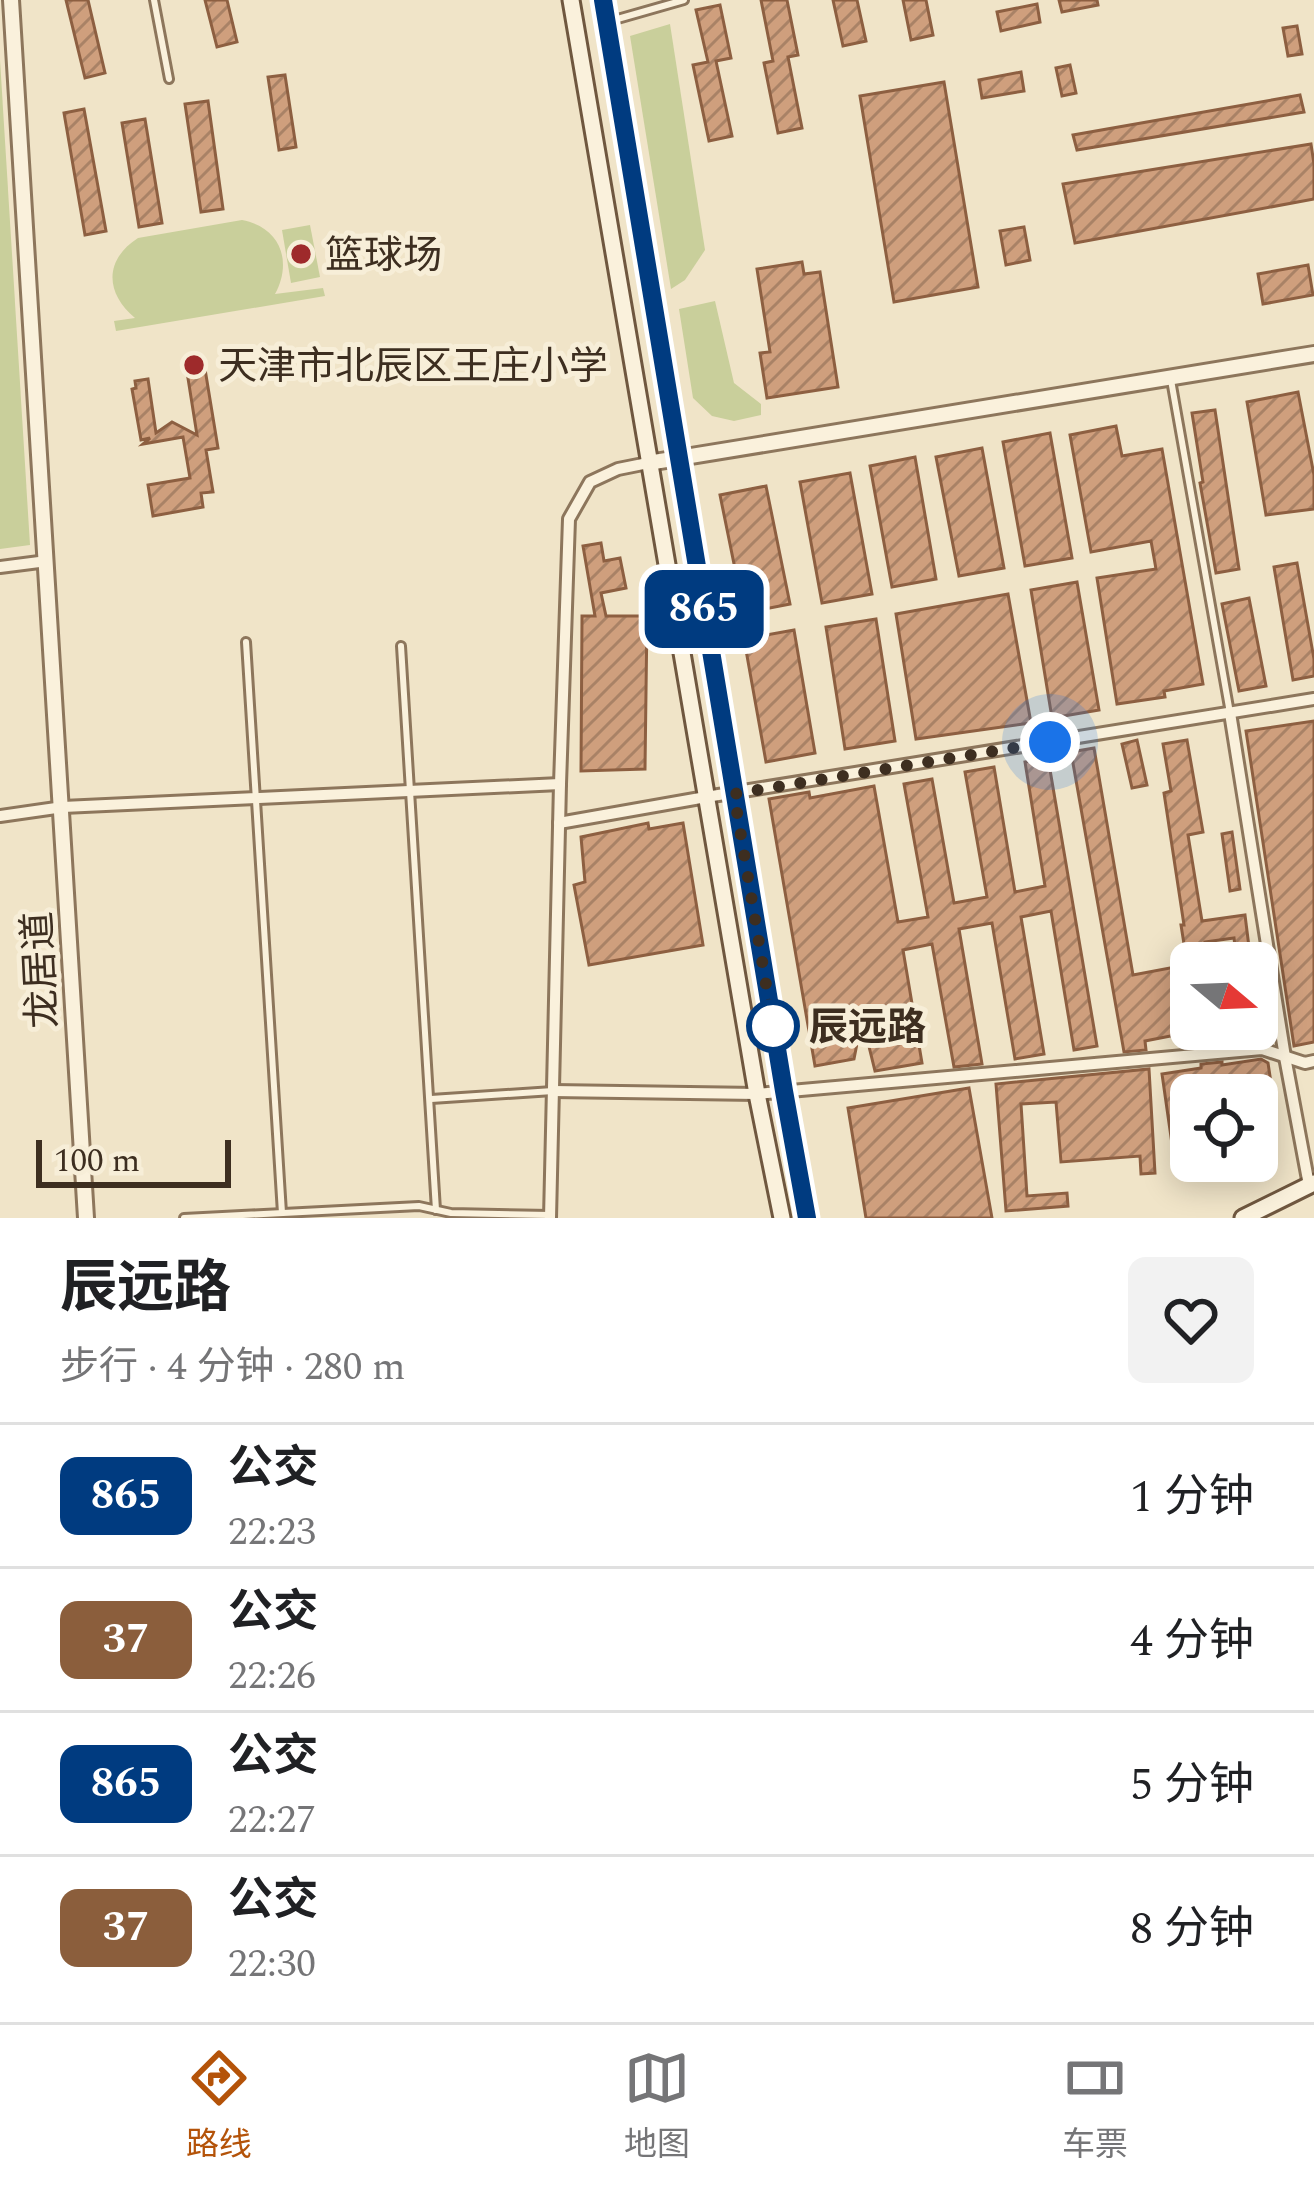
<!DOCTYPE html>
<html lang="zh">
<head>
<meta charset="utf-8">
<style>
  :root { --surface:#fff; --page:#f2f2f2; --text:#202124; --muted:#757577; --line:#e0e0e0; --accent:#b45309 }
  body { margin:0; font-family:Spectral,"Noto Sans SC",serif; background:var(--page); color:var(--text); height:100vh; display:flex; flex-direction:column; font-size:45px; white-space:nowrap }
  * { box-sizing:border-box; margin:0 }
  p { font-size:39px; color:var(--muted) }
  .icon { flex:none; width:66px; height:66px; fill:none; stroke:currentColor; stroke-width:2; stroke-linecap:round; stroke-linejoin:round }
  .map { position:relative; height:1218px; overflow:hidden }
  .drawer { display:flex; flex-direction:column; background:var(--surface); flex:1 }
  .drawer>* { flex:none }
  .badge { padding:0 24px; border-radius:18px; font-size:42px; line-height:78px }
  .needle { width:78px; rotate:109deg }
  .tools { position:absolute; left:1170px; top:942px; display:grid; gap:24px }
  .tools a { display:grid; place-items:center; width:108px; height:108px; border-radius:18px; background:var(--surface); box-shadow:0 6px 30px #0003; font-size:60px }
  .scale { position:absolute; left:36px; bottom:30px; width:195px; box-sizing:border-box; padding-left:12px; border:6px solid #3d2e20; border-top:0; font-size:33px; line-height:42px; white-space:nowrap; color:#3d2e20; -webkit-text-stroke:9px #f7eed8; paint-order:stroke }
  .you { position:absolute; width:60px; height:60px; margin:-30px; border:9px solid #fff; border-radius:50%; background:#1a73e8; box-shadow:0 0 0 18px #1a73e833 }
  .map>.badge { position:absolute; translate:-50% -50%; box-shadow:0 0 0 6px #fff }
  .round { display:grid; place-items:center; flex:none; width:126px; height:126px; border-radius:18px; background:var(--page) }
  .head { display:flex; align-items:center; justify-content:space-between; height:204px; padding:0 60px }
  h1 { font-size:57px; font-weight:700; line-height:90px }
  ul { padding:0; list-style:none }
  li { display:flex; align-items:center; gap:36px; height:144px; padding:0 60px; border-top:3px solid var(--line) }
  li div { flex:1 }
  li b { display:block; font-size:45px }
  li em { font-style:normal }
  li .badge { min-width:132px; font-weight:700; text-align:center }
  .dock { display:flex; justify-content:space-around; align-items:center; height:168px; border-top:3px solid var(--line); background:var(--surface); font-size:33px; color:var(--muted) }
  .dock a { display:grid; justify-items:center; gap:6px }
  .dock .current { color:var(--accent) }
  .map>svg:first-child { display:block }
  .grass { fill:#c9cf9b }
  .building { fill:url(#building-hatch); stroke:#8d5f41; stroke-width:3 }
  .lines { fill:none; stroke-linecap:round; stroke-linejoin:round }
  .service-casing { stroke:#8d765c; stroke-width:12 }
  .minor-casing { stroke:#8d765c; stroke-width:16 }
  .tertiary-casing { stroke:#8d765c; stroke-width:20 }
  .secondary-casing { stroke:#6f573f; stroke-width:21 }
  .service { stroke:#faf1dc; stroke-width:6 }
  .minor { stroke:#faf1dc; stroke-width:10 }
  .tertiary { stroke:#faf1dc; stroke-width:14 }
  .secondary { stroke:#faf1dc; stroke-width:15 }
  .line-casing { stroke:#fff; stroke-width:27 }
  .line { stroke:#003b80; stroke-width:18 }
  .walk { stroke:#3d2e20; stroke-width:12; stroke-dasharray:0 21.6 }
  .poi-dot { fill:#9e2a2b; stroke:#f7eed8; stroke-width:4.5 }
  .stop-dot { fill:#fff; stroke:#003b80; stroke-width:6 }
  .labels { text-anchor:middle; stroke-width:10; stroke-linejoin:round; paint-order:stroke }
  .poi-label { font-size:39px; fill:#3d2e20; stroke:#f7eed8; text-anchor:start }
  .street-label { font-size:39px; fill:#3d2e20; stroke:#f7eed8 }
  .stop-label { font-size:39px; font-weight:bold; fill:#3d2e20; stroke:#f7eed8; text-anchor:start }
</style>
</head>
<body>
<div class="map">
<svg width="1314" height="1218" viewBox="0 0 1314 1218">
  <defs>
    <pattern id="building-hatch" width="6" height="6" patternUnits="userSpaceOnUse" patternTransform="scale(3)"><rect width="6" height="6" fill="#cf9f7d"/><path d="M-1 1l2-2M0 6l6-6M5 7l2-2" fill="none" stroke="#a98266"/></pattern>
  </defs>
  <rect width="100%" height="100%" fill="#f0e4c8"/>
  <g class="grass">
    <path d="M 670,24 L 705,250 L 685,280 L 671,289 L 630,36 Z"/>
    <path d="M 0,60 L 30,545 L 0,549 Z"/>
    <path d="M 242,220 C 280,227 293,261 275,294 L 323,288 L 325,296 L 116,331 L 114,321 L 135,318 C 105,293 104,260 138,238 Z"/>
    <path d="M 310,225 L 320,277 L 291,283 L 282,230 Z"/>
    <path d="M 715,301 L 734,383 L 761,404 L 761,415 L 734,421 L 712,416 L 693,398 L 679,309 Z"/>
  </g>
  <g class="building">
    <path d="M 66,0 L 88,0 L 105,73 L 85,78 Z"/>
    <path d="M 205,0 L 227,0 L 237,42 L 217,47 Z"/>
    <path d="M 761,0 L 787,0 L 798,55 L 788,57 L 802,128 L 778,133 L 764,63 L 773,61 Z"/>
    <path d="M 833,0 L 857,0 L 866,41 L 843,46 Z"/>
    <path d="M 903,0 L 926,0 L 933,35 L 911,40 Z"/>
    <path d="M 1059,0 L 1097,0 L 1098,5 L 1062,12 Z"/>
    <path d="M 1037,4 L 1040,22 L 1001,31 L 997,12 Z"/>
    <path d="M 720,5 L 731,58 L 716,61 L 732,136 L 709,141 L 693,65 L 708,62 L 696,10 Z"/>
    <path d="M 1297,26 L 1302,54 L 1288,56 L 1283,28 Z"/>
    <path d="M 1070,65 L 1076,93 L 1062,96 L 1056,68 Z"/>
    <path d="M 1021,72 L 1024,91 L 982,98 L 979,80 Z"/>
    <path d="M 285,75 L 296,147 L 279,150 L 268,77 Z"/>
    <path d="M 944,82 L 978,287 L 894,302 L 860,96 Z"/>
    <path d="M 1300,95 L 1304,112 L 1077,150 L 1073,135 Z"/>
    <path d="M 208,101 L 223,209 L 201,212 L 185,104 Z"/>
    <path d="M 84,109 L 106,231 L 85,235 L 64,113 Z"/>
    <path d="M 145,119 L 162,223 L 139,227 L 122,123 Z"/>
    <path d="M 1311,144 L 1314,164 L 1314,199 L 1075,243 L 1063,184 Z"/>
    <path d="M 1024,227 L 1030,260 L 1006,265 L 1000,231 Z"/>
    <path d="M 802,262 L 804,274 L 820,272 L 838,387 L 767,398 L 760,353 L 770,352 L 757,269 Z"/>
    <path d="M 1308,265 L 1313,295 L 1263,304 L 1258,274 Z"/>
    <path d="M 205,369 L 218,448 L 206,450 L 213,492 L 201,493 L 203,507 L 153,516 L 148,485 L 190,478 L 183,437 L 143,444 L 150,438 L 141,440 L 132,389 L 136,388 L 135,381 L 148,379 L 156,433 L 172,422 L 197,435 L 187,372 Z"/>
    <path d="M 1298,392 L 1314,475 L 1314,509 L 1266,515 L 1247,402 Z"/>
    <path d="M 1215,410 L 1239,569 L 1216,573 L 1200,483 L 1203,482 L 1192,413 Z"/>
    <path d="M 1116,426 L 1122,456 L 1162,449 L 1203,684 L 1164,691 L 1165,697 L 1117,704 L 1097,578 L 1156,569 L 1151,541 L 1091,552 L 1070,435 Z"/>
    <path d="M 1050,433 L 1072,558 L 1025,566 L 1003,442 Z"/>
    <path d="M 982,448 L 1004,568 L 959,576 L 936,457 Z"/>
    <path d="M 915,457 L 936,579 L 892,587 L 870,466 Z"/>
    <path d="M 850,473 L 872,594 L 822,603 L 800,482 Z"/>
    <path d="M 766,486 L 790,604 L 744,613 L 720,495 Z"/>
    <path d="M 601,543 L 604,561 L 620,558 L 626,588 L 601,593 L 606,616 L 647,616 L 645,769 L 581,771 L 582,616 L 595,616 L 583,546 Z"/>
    <path d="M 1297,563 L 1314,659 L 1314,676 L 1293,680 L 1274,567 Z"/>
    <path d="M 1077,582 L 1099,710 L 1052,718 L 1031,590 Z"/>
    <path d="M 1008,594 L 1031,723 L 916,739 L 896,614 Z"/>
    <path d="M 1249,598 L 1266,686 L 1239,691 L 1222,604 Z"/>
    <path d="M 876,619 L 895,741 L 845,749 L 826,627 Z"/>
    <path d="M 794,630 L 815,753 L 766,762 L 744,639 Z"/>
    <path d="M 1314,721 L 1314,1042 L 1294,1046 L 1246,731 Z"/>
    <path d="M 1137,740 L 1147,785 L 1132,788 L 1122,744 Z"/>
    <path d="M 1187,740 L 1203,832 L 1188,835 L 1202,921 L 1245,915 L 1251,963 L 1237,963 L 1234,938 L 1205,942 L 1208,963 L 1187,963 L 1181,925 L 1184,925 L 1164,793 L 1171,791 L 1163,744 Z"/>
    <path d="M 1094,748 L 1133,975 L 1191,964 L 1191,1032 L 1145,1041 L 1146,1050 L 1124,1052 L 1071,752 Z"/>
    <path d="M 1048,758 L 1097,1046 L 1074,1050 L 1051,911 L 1021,917 L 1044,1054 L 1015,1059 L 992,923 L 959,929 L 982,1064 L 954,1067 L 932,944 L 903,950 L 922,1063 L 875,1071 L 862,1018 L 854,1059 L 815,1066 L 769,799 L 809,792 L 810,798 L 874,786 L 898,922 L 928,917 L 904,784 L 932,779 L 954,903 L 987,897 L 965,772 L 994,767 L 1015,892 L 1045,886 L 1025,762 Z"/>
    <path d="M 648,823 L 649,829 L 683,823 L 703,945 L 589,965 L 574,885 L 585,882 L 581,837 Z"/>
    <path d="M 1232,832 L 1240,889 L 1230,891 L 1222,834 Z"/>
    <path d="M 1196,1029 L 1217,1029 L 1219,1043 L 1198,1045 Z"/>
    <path d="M 1261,1059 L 1268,1063 L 1275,1109 L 1257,1112 L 1257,1095 L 1191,1095 L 1191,1141 L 1172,1144 L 1162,1074 L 1201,1068 L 1201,1064 L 1222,1062 L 1222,1065 Z"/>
    <path d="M 1149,1069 L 1155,1173 L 1141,1174 L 1140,1156 L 1061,1162 L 1056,1102 L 1021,1104 L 1027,1196 L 1067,1193 L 1068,1206 L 1006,1211 L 996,1084 Z"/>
    <path d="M 969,1088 L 992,1218 L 866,1218 L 848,1108 Z"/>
  </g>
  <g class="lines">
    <defs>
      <g id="service">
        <path d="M 154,0 L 169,79"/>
        <path d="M 607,22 L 684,0"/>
        <path d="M 1171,380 L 1230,713"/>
        <path d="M 246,642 L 282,1213"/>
        <path d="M 401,646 L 436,1210"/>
        <path d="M 431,1099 L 553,1091"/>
        <path d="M 184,1218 L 419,1206 L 451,1213 L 550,1215"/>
      </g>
      <g id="minor">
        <path d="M 0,567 L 47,561"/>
        <path d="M 1230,713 L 1285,1057 L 1309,1185"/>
        <path d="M 0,816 L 63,807 L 560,784"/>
        <path d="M 559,823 L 706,797 L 1314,699"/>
        <path d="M 553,1091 L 757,1094 L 1262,1049 L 1305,1063 L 1314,1061"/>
        <path d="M 550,1218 L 560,784 L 569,519 L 590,482 L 618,469 L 648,463"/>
      </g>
      <g id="tertiary">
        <path d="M 11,0 L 86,1218"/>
        <path d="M 648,463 L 1314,354"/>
      </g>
      <g id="secondary">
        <path d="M 571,0 L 757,1094 L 782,1218"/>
        <path d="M 603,0 L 784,1091 L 807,1218"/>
        <path d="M 1243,1218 L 1314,1183"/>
      </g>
    </defs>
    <use href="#service" class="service-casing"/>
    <use href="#minor" class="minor-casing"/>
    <use href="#tertiary" class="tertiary-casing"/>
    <use href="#secondary" class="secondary-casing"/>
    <use href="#service" class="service"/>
    <use href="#minor" class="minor"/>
    <use href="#tertiary" class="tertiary"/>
    <use href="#secondary" class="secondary"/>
  </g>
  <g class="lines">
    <defs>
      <path id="line" d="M 603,0 L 784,1091 L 807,1218"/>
    </defs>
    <use href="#line" class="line-casing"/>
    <use href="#line" class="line"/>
    <path class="walk" d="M 773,1026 L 734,794 L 1050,742"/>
  </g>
  <g class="poi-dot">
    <circle cx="301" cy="254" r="12"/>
    <circle cx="194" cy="365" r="12"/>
  </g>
  <circle class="stop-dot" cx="773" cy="1026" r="24"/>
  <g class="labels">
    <g class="poi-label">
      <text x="325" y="268">篮球场</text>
      <text x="218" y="379">天津市北辰区王庄小学</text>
    </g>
    <g class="street-label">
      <text transform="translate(39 970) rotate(-93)" y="14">龙居道</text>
    </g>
    <g class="stop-label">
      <text x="809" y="1040">辰远路</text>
    </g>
  </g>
</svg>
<div class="tools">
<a><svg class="needle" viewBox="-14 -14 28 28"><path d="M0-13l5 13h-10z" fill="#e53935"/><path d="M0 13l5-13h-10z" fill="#757577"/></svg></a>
<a><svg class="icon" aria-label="locate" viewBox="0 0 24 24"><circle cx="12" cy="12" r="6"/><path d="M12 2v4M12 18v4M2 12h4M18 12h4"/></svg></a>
</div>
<div class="scale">100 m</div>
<div class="you" style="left:1050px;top:742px"></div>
<b class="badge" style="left:704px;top:609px;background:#003b80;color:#fff">865</b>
</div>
<section class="drawer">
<div class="head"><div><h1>辰远路</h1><p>步行 · 4 分钟 · 280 m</p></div><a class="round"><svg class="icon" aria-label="heart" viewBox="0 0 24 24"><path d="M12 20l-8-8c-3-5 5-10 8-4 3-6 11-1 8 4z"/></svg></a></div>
<ul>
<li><span class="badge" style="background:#003b80;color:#fff">865</span><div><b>公交</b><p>22:23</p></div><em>1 分钟</em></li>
<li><span class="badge" style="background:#8b5e3c;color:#fff">37</span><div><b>公交</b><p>22:26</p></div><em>4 分钟</em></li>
<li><span class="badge" style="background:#003b80;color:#fff">865</span><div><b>公交</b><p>22:27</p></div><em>5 分钟</em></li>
<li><span class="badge" style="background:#8b5e3c;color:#fff">37</span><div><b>公交</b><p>22:30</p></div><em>8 分钟</em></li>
</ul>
</section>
<nav class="dock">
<a class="current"><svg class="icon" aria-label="directions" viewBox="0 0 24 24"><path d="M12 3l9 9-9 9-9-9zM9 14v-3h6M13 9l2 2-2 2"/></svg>路线</a>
<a><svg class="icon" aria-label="map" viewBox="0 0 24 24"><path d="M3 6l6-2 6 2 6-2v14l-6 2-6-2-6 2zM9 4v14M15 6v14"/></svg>地图</a>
<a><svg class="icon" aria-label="tickets" viewBox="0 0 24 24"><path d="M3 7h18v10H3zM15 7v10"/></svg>车票</a>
</nav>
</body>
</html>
